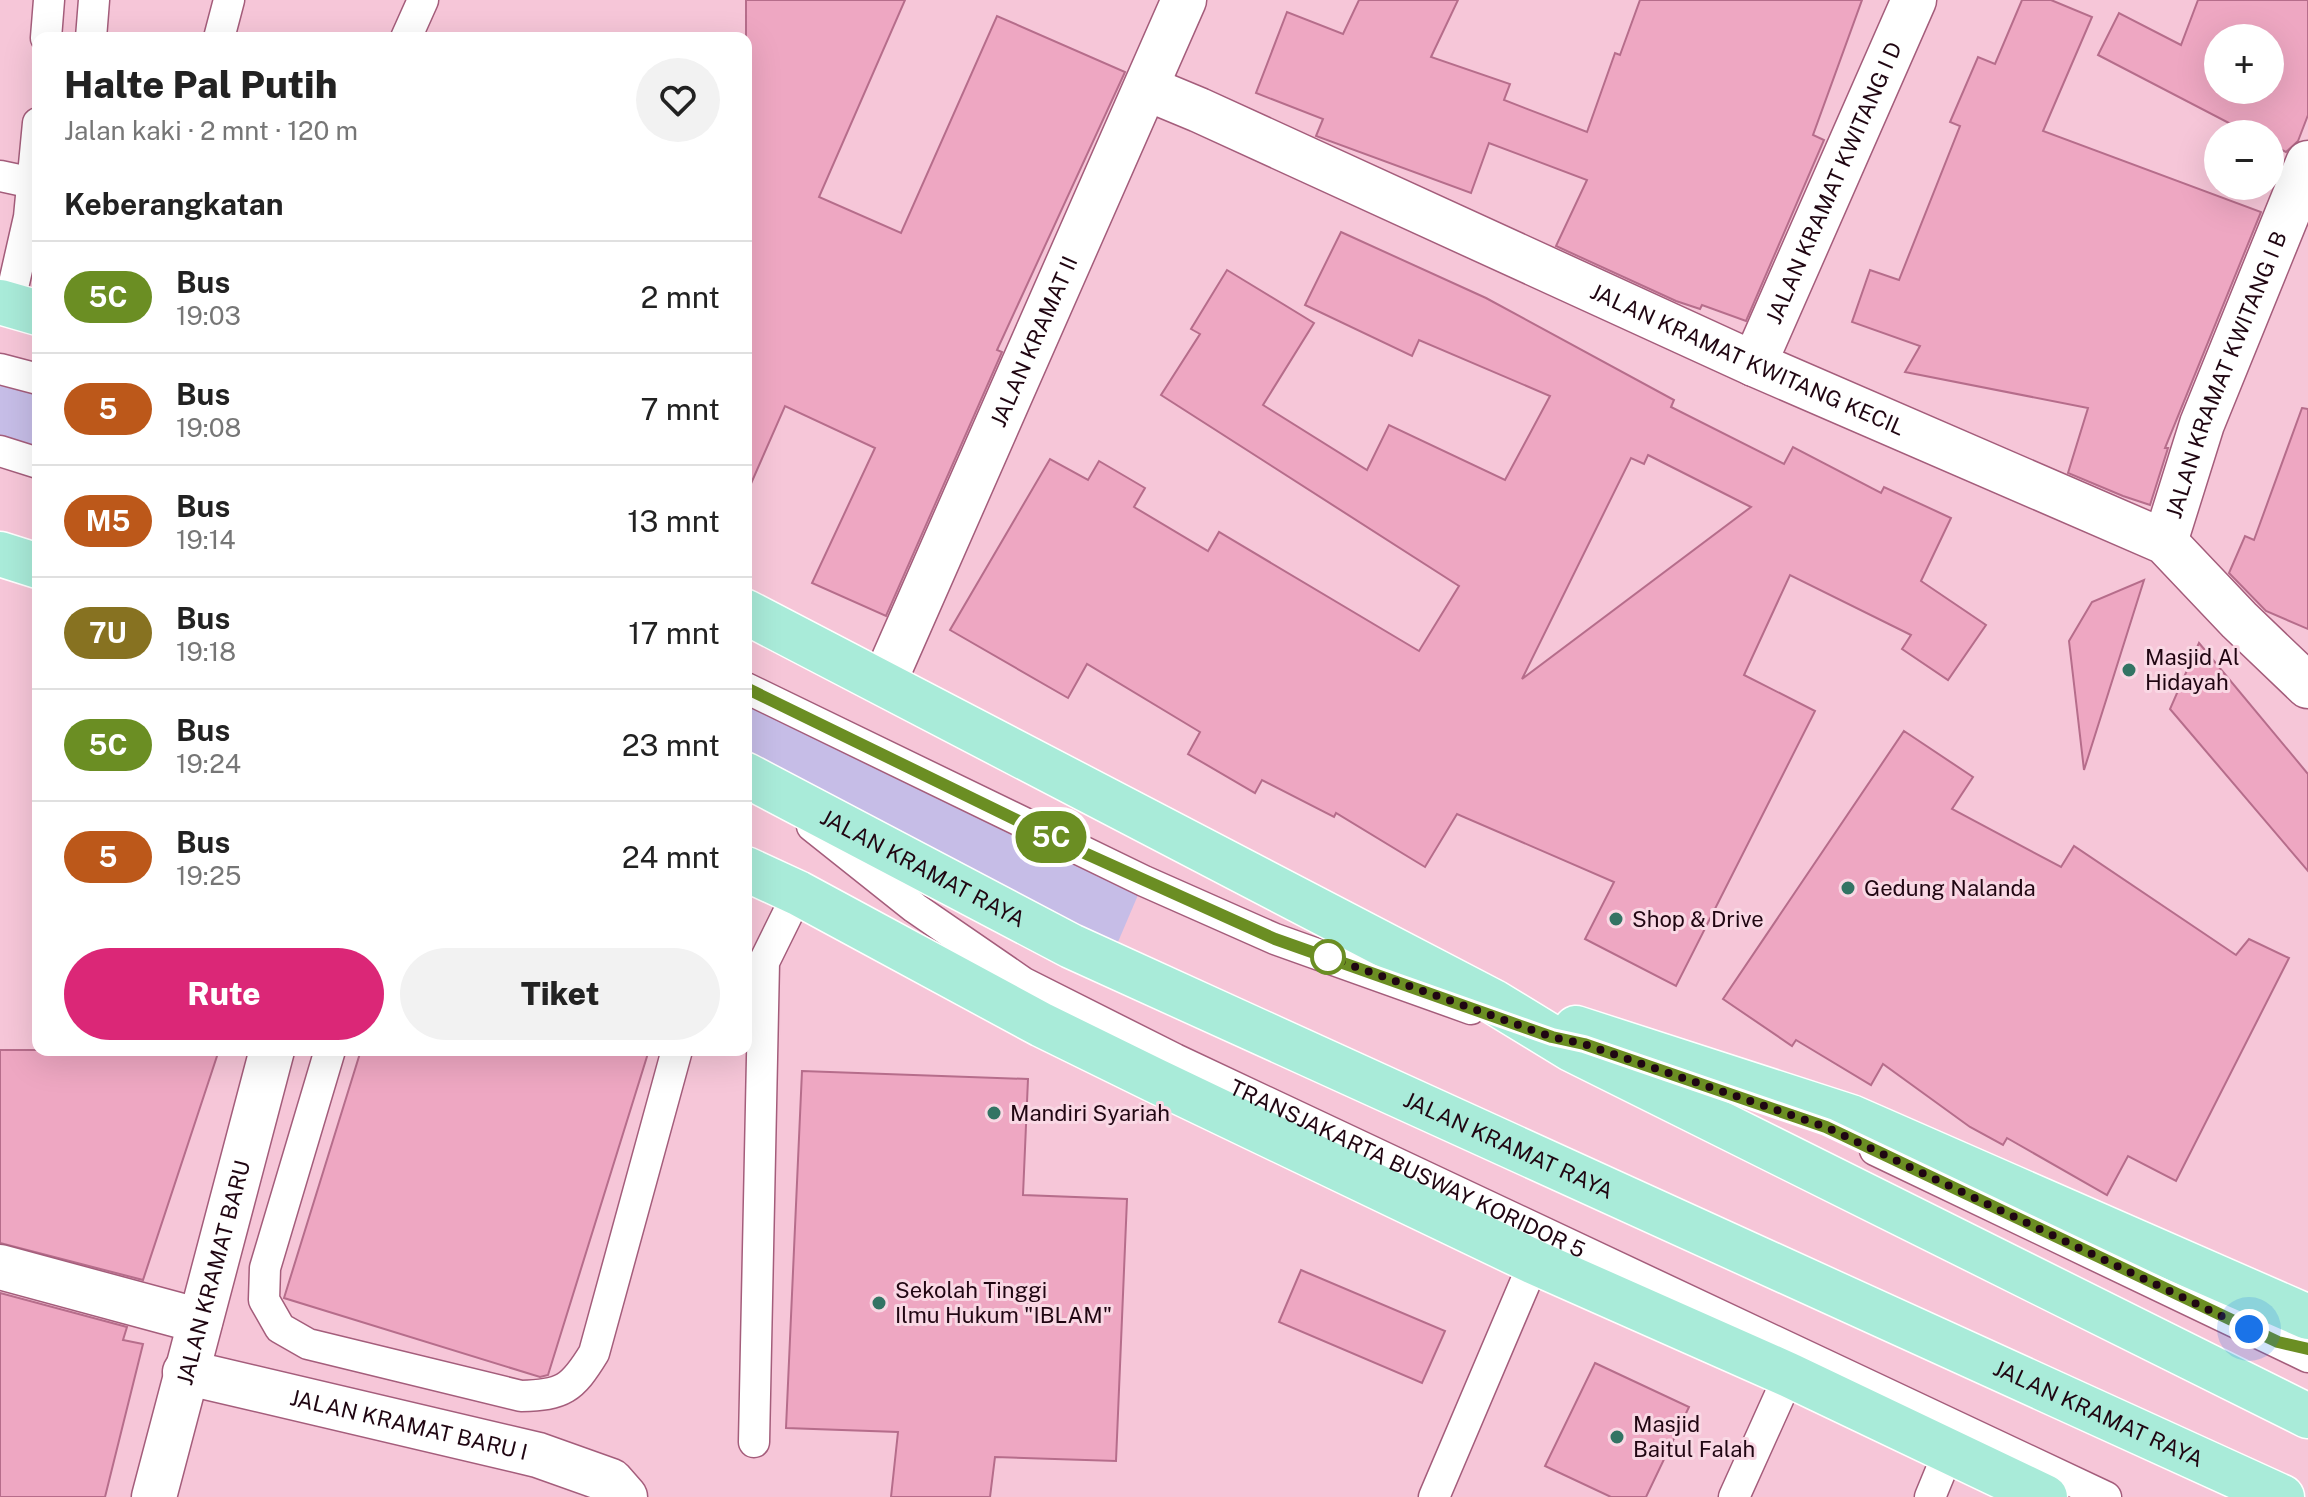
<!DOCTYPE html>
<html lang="id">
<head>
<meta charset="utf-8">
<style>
  :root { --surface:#fff; --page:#f2f2f2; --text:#222; --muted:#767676; --line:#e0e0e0; --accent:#db2777 }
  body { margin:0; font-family:"Public Sans",sans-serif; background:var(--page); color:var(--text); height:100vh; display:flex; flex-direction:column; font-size:30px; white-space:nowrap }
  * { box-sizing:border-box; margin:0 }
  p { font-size:26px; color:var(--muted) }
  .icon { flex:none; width:44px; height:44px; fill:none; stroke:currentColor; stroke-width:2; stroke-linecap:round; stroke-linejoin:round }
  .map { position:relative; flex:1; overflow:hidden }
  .details { position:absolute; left:32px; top:32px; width:720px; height:1024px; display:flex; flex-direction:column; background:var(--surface); border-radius:16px; box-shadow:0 8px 32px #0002 }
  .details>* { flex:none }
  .badge { padding:0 16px; border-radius:26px; font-size:28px; line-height:52px }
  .controls { position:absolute; left:2204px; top:24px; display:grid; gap:16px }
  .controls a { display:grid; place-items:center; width:80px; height:80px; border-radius:50%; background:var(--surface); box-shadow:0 8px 32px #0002; font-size:40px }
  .you { position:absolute; width:40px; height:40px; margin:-20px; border:6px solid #fff; border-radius:50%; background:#1a73e8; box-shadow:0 0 0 12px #1a73e833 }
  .map>.badge { position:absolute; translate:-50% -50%; box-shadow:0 0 0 4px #fff }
  h2 { padding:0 32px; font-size:30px; line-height:72px }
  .round { display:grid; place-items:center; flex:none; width:84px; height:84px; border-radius:42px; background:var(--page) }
  .overview { display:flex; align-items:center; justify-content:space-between; height:136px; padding:0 32px }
  h1 { font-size:38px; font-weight:800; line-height:60px }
  .button { display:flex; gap:16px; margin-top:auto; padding:16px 32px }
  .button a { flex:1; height:92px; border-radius:48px; background:var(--accent); color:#fff; font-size:32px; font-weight:800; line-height:92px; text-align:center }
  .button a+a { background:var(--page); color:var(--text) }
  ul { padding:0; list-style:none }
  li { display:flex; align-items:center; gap:24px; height:112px; padding:0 32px; border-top:2px solid var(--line) }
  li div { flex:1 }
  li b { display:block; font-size:30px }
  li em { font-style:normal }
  li .badge { min-width:88px; font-weight:700; text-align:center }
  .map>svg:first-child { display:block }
  .green { fill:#c6bde7 }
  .building { fill:#eea7c2; stroke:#b66d8b; stroke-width:2; fill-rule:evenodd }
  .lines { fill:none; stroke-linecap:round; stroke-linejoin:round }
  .service-casing { stroke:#a45d7b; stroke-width:33 }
  .minor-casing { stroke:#a45d7b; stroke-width:47 }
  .primary-casing { stroke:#fff; stroke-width:47 }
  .service { stroke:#fff; stroke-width:30 }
  .minor { stroke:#fff; stroke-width:44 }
  .primary { stroke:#a9ebd9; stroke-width:44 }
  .line-casing { stroke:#fff; stroke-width:18 }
  .line { stroke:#6b8e23; stroke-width:12 }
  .walk { stroke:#200612; stroke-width:8; stroke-dasharray:0 14.4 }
  .poi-dot { fill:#337464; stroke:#f9d8e4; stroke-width:3 }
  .stop-dot { fill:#fff; stroke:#6b8e23; stroke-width:4 }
  .labels { text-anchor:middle; stroke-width:6; stroke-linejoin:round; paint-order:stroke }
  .street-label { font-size:22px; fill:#200612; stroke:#f9d8e4 }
  .poi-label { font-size:22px; fill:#200612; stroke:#f9d8e4; text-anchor:start }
</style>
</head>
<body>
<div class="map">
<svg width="2308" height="1497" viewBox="0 0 2308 1497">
  <rect width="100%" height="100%" fill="#f6c6d8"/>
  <g class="green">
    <path d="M 0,369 L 38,379 L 38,464 L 0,452 Z"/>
    <path d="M 746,688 L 1144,881 L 1109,963 L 746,774 Z"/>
  </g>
  <g class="building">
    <path d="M 746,0 L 905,0 L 819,197 L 901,233 L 997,16 L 1125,72 L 997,350 L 1002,352 L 886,616 L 812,583 L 875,448 L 785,406 L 746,495 Z"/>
    <path d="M 1359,0 L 1458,0 L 1431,57 L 1510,84 L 1504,100 L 1587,132 L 1615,53 L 1620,55 L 1640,0 L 1862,0 L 1813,135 L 1824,140 L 1746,321 L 1702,305 L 1700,309 L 1676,301 L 1556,246 L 1587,180 L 1489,143 L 1471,193 L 1316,136 L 1323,119 L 1256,93 L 1287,12 L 1343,34 Z"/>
    <path d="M 2022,0 L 2051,0 L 2092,17 L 2043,131 L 2261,212 L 2165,448 L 2168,448 L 2150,505 L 2123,496 L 2068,473 L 2088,408 L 1905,372 L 1920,346 L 1852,322 L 1870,270 L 1899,280 L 1960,126 L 1950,122 L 1978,57 L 1995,64 Z"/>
    <path d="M 2198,0 L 2308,0 L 2308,115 L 2298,141 L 2286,152 L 2270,144 L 2270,134 L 2250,134 L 2098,55 L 2119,13 L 2181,45 ZM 2218,38 L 2270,38 L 2270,90 L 2218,90 Z"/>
    <path d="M 1341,232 L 1486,298 L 1674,400 L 1671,407 L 1784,464 L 1793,447 L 1881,493 L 1884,487 L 1951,518 L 1921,581 L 1986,625 L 1948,680 L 1902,649 L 1911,635 L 1790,575 L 1744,675 L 1815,711 L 1676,986 L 1585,939 L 1614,882 L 1457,814 L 1425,867 L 1336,813 L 1334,817 L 1262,780 L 1255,793 L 1188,754 L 1200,732 L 1087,664 L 1068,698 L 950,630 L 1050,459 L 1088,480 L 1099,461 L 1145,488 L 1134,507 L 1208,551 L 1219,532 L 1419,651 L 1459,586 L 1161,395 L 1200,334 L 1191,329 L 1227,270 L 1314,323 L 1263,405 L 1367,470 L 1389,425 L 1505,480 L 1550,396 L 1419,340 L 1412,356 L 1305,305 ZM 1648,455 L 1751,507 L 1522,679 L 1631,458 L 1644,464 Z"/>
    <path d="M 2302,408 L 2308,409 L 2308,629 L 2266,611 L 2229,573 L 2245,536 L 2254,540 Z"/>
    <path d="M 2144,580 L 2084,770 L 2069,641 L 2092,602 Z"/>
    <path d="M 2199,643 L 2308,774 L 2308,871 L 2170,709 Z"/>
    <path d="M 1904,731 L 1973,777 L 1952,809 L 2061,867 L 2074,846 L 2236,955 L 2249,939 L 2289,958 L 2176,1181 L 2128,1156 L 2107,1195 L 2007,1138 L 2003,1145 L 1970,1127 L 1883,1064 L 1871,1085 L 1796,1040 L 1792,1046 L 1723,999 Z"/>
    <path d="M 0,1050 L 219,1050 L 143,1280 L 0,1243 Z"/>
    <path d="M 361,1050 L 649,1050 L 548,1375 L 540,1377 L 284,1298 Z"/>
    <path d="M 802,1071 L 1028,1079 L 1023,1195 L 1127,1199 L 1116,1461 L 995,1457 L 990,1497 L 891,1497 L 898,1432 L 786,1428 Z"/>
    <path d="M 1301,1270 L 1445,1331 L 1422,1383 L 1279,1322 Z"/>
    <path d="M 0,1293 L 127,1327 L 123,1340 L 143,1344 L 105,1497 L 0,1497 Z"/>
    <path d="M 1595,1363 L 1689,1407 L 1646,1497 L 1611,1497 L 1545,1466 Z"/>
  </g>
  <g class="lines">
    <defs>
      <g id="service">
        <path d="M 46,38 L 49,0"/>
        <path d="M 91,38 L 94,0"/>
        <path d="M 219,38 L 229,0"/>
        <path d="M 406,38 L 423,0"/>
        <path d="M 0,176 L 33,183"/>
        <path d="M 9,305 L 29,217 L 38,123"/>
        <path d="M 0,369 L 38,379"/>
        <path d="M 0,451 L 38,463"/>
        <path d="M 746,688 L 1144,881 L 1275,939 L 1471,1009"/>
        <path id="s1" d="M 812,826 L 915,908 L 1024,983 L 1175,1059 L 2106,1497"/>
        <path d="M 330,1050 L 265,1268 L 264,1300 L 280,1328 L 308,1344 L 521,1396 C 563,1395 572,1389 594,1353 L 677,1050"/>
        <path d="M 1875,1150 L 2308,1357"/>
        <path d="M 754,1442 L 764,962 L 798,893"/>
        <path d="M 1434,1497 L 1534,1262"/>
        <path d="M 1734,1497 L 1789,1375"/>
        <path d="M 1930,1497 L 1949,1451"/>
      </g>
      <g id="minor">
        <path id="s2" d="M 1146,88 L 1199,110 L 1754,364 L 2165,542 L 2239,620 L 2308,686"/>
        <path id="s3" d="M 1754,364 L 1914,0"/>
        <path id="s4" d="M 2165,542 L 2202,424 L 2308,163"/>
        <path id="s5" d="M 884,682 L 1184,0"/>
        <path d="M 0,1267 L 200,1321"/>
        <path id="s6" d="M 185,1372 L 538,1455 L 611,1481 L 625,1497"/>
        <path id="s7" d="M 154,1497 L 272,1050"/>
      </g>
      <g id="primary">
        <path d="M 0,302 L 38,313"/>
        <path d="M 0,554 L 38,566"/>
        <path d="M 746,612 L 1494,1002 L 1571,1049 L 2308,1416"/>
        <path id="s8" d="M 746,775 L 1071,946 L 2282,1497"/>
        <path d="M 746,869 L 798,893 L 1042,1025 L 1154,1080 L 1534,1262 L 1789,1375 L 2045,1497"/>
        <path d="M 1576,1028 L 1851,1117 L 2308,1317"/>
      </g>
    </defs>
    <use href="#service" class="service-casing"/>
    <use href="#minor" class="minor-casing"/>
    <use href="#primary" class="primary-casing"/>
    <use href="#service" class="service"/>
    <use href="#minor" class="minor"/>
    <use href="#primary" class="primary"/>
  </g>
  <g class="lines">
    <defs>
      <path id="line" d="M 746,688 L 1080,851 L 1275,939 L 1552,1037 L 1584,1044 L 1826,1127 L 2278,1342 L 2308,1349"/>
    </defs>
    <use href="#line" class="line-casing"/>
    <use href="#line" class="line"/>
    <path class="walk" d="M 1328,957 L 1552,1037 L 1584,1044 L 1826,1127 L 2249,1329"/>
  </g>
  <g class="poi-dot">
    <circle cx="2129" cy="670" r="8"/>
    <circle cx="1848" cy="888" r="8"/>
    <circle cx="1616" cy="919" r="8"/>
    <circle cx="994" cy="1113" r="8"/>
    <circle cx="879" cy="1303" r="8"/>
    <circle cx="1617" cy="1437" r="8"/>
  </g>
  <circle class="stop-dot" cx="1328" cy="957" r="16"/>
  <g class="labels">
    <g class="street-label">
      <text dy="8" stroke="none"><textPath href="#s3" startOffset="198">JALAN KRAMAT KWITANG I D</textPath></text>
      <text dy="8" stroke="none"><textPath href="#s5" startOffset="372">JALAN KRAMAT II</textPath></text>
      <text dy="8" stroke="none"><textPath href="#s2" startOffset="660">JALAN KRAMAT KWITANG KECIL</textPath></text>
      <text dy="8" stroke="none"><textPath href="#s4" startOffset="178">JALAN KRAMAT KWITANG I B</textPath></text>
      <text dy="8" stroke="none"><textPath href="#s8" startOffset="200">JALAN KRAMAT RAYA</textPath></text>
      <text dy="8" stroke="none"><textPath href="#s8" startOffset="848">JALAN KRAMAT RAYA</textPath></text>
      <text dy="8" stroke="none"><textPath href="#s1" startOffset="690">TRANSJAKARTA BUSWAY KORIDOR 5</textPath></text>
      <text dy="8" stroke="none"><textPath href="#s7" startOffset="232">JALAN KRAMAT BARU</textPath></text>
      <text dy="8" stroke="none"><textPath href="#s8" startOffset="1496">JALAN KRAMAT RAYA</textPath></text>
      <text dy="8" stroke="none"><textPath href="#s6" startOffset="230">JALAN KRAMAT BARU I</textPath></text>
    </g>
    <g class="poi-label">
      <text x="2145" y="665">Masjid Al<tspan x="2145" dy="25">Hidayah</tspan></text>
      <text x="1864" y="896">Gedung Nalanda</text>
      <text x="1632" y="927">Shop &amp; Drive</text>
      <text x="1010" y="1121">Mandiri Syariah</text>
      <text x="895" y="1298">Sekolah Tinggi<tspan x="895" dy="25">Ilmu Hukum "IBLAM"</tspan></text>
      <text x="1633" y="1432">Masjid<tspan x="1633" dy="25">Baitul Falah</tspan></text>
    </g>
  </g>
</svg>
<div class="controls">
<a>+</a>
<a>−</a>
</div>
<div class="you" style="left:2249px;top:1329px"></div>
<b class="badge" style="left:1051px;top:837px;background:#6b8e23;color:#fff">5C</b>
<section class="details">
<div class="overview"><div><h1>Halte Pal Putih</h1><p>Jalan kaki · 2 mnt · 120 m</p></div><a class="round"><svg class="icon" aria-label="heart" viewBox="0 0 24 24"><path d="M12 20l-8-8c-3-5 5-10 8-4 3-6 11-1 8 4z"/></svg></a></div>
<h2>Keberangkatan</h2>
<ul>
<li><span class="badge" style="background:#6b8e23;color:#fff">5C</span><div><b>Bus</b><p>19:03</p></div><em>2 mnt</em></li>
<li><span class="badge" style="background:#bc581a;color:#fff">5</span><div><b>Bus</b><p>19:08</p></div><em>7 mnt</em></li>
<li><span class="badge" style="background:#bc581a;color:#fff">M5</span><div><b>Bus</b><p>19:14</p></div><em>13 mnt</em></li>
<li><span class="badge" style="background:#877221;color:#fff">7U</span><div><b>Bus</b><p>19:18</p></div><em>17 mnt</em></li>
<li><span class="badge" style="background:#6b8e23;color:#fff">5C</span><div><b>Bus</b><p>19:24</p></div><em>23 mnt</em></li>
<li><span class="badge" style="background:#bc581a;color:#fff">5</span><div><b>Bus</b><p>19:25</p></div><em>24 mnt</em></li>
</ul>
<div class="button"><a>Rute</a><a>Tiket</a></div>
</section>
</div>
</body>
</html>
